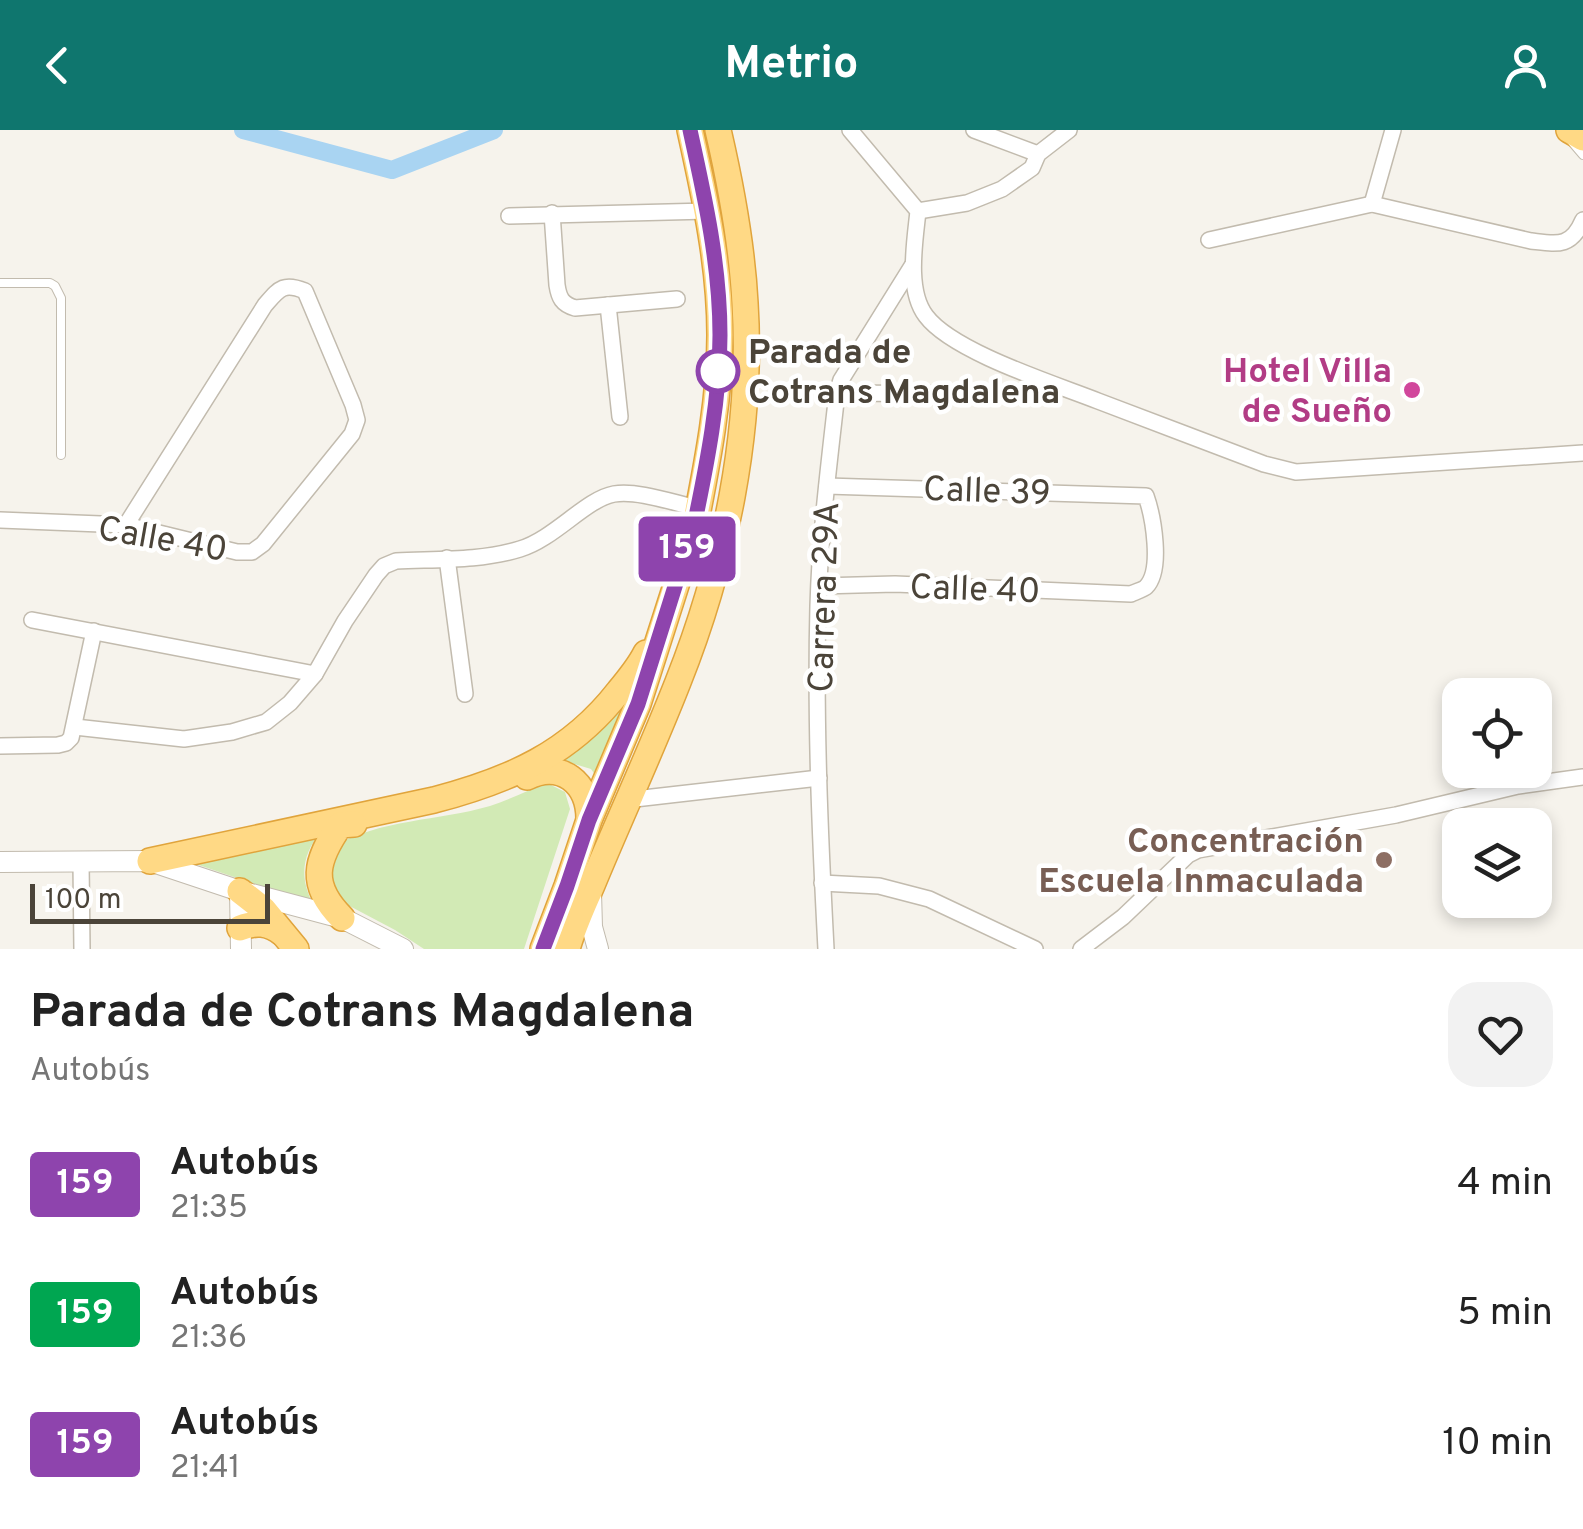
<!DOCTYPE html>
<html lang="es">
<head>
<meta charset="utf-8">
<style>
  :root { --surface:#fff; --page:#f2f2f2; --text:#222; --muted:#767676; --accent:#0f766e }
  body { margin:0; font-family:Overpass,sans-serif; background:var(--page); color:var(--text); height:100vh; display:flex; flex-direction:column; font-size:38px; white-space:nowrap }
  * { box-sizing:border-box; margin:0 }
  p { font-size:32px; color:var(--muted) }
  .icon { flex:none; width:55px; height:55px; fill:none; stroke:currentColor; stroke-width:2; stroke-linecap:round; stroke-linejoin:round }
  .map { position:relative; height:819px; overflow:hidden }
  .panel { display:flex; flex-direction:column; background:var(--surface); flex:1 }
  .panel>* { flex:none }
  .badge { padding:0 20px; border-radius:8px; font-size:35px; line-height:65px }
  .buttons { position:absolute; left:1442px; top:548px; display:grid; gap:20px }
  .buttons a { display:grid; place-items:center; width:110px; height:110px; border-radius:20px; background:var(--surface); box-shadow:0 5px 15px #0003; font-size:50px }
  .scale { position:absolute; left:30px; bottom:25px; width:240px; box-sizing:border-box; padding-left:10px; border:5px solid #4b4439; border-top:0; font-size:28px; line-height:35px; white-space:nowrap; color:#4b4439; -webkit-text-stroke:8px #fff; paint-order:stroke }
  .map>.badge { position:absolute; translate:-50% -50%; box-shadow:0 0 0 5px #fff }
  .round { display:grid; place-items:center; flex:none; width:105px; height:105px; border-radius:30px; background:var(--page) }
  .overview { display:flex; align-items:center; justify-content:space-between; height:170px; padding:0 30px }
  h1 { font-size:48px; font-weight:700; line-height:75px }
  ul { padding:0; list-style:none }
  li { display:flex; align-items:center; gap:30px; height:130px; padding:0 30px }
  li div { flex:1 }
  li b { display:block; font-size:38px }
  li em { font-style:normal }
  li .badge { min-width:110px; font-weight:700; text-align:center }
  header { display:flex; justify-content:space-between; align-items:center; height:130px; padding:0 30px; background:var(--accent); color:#fff; font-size:45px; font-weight:700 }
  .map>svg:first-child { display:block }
  .green { fill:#d2eab5 }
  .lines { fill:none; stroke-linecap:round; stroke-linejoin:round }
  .canal { stroke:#a9d4f2; stroke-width:18 }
  .service-casing { stroke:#c2bbae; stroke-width:10 }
  .minor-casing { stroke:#c2bbae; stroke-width:18 }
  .tertiary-casing { stroke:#c2bbae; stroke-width:22 }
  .trunk-casing { stroke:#e0a43c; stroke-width:28 }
  .service { stroke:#fff; stroke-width:8 }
  .minor { stroke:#fff; stroke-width:15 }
  .tertiary { stroke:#fff; stroke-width:20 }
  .trunk { stroke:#ffd985; stroke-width:25 }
  .line-casing { stroke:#fff; stroke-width:22 }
  .line { stroke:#8e44ad; stroke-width:15 }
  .stop-dot { fill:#fff; stroke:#8e44ad; stroke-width:5 }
  .hotel-dot { fill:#d1479c; stroke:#fff; stroke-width:4 }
  .education-dot { fill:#8d6e63; stroke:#fff; stroke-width:4 }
  .labels { text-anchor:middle; stroke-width:9; stroke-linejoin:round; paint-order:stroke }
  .stop-label { font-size:35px; font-weight:bold; fill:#4b4439; stroke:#fff; text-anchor:start }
  .hotel-label { font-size:35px; font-weight:bold; fill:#b23c85; stroke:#fff; text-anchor:end }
  .street-label { font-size:35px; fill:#4b4439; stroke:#fff }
  .education-label { font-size:35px; font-weight:bold; fill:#785e54; stroke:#fff; text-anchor:end }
</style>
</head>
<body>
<header><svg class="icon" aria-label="back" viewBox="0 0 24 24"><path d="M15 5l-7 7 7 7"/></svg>Metrio<svg class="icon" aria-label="person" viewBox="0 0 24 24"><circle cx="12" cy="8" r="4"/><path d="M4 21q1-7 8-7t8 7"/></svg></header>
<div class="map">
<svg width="1583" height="819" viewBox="0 0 1583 819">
  <rect width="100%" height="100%" fill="#f6f3ec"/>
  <g class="green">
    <path d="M 636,553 L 598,649 L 591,639 L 561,630 L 620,579 Z"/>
    <path d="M 547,653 L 565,662 L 570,679 L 524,819 L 424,819 L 395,800 L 342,772 L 328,758 L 333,717 C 379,689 439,691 490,676 C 509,670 528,660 547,653 Z"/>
    <path d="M 321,701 C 302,725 299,747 313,774 L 187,731 Z"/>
  </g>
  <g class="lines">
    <path class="canal" d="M 243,0 L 392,40 L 494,0"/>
    <defs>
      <g id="service">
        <path d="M 1571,11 L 1583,25"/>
        <path d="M 0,153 L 50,153 L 55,156 L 61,168 L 61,325"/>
      </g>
      <g id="minor">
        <path d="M 850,0 L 918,81 C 915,111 906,160 926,186 C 953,222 1055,254 1098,271 C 1153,292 1209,313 1264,334 L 1296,342 L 1583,323"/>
        <path d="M 974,0 L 1038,24"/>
        <path d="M 1372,74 L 1393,0"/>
        <path d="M 918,81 L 967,73 L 1002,59 L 1032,38 L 1038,24 L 1069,0"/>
        <path d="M 552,83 L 557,155 C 559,168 562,174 575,178 L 677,169"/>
        <path d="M 509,86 L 708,81"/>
        <path d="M 1209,110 L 1372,74 L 1531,111 C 1557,114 1571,118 1583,90"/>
        <path d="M 608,175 L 620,287"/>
        <path d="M 837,263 L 978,264"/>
        <path d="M 0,390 L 126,395 L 237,422 L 252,422 L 263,414 L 352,304 L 357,290 L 353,275 L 305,161 C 283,152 279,159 265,175 L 126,395"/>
        <path d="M 447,428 L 465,564"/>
        <path d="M 820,456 L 895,454 L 1131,464 C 1133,463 1144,459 1146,457 C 1163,440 1153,386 1146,366 L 827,356"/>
        <path d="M 32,490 L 315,544"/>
        <path d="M 75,597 L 184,609 L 232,602 L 266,592 L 290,573 L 315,544 L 345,491 L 376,445 L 384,436 L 396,431 C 438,429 481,431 520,419 C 554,409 586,369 614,364 C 638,360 674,373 698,378"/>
        <path d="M 0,616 L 58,615 L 66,613 L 71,608 L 94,501"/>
        <path d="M 626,670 L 819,648"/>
        <path d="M 81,732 L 82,819"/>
        <path d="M 822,753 L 879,756 L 929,769 L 1035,819"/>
        <path d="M 826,819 C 820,705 815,590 818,476 C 820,404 829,334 837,263 L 841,250 L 912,136"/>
        <path d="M 1081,819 L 1123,787 L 1188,725 L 1198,720 L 1396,685 L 1518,656 L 1583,647"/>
      </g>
      <g id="tertiary">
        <path d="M 0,732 L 150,731 L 240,761 L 342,788 L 403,819"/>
        <path d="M 240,761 L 241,819"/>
        <path d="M 591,762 L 592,797 L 598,819"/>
      </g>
      <g id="trunk">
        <path d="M 1569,0 L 1583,8"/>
        <path d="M 527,647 C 561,630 589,653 589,689"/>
        <path d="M 150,731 L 434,670 C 510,650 570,624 619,561 C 629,549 639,537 646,523"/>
        <path d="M 240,761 L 263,779 L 296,819"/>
        <path d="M 342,788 C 309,755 315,731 340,695 L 354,694"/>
        <path d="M 240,798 C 255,792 268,792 282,803"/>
        <path d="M 543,819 L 567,756 L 589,690 L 638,574 L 695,396 C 707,334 720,269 720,205 C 720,135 705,68 690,0"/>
        <path d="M 567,819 C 573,797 583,776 592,755 C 620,687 651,621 678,552 C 725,434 753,300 745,173 C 742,115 731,56 718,0"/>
      </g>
    </defs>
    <use href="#service" class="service-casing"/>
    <use href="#minor" class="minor-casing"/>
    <use href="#tertiary" class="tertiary-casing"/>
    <use href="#trunk" class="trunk-casing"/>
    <use href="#service" class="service"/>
    <use href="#minor" class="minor"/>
    <use href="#tertiary" class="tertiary"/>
    <use href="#trunk" class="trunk"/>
  </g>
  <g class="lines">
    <defs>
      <path id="line" d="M 543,819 L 567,756 L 589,690 L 638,574 L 694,396 C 707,334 720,268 720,205 C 720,135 705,68 690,0"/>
    </defs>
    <use href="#line" class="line-casing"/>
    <use href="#line" class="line"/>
  </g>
  <circle class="stop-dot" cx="718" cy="241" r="20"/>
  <circle class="hotel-dot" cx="1412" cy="260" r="10"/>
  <circle class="education-dot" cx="1384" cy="730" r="10"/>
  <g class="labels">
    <g class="stop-label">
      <text x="748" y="233">Parada de<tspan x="748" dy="40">Cotrans Magdalena</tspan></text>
    </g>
    <g class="hotel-label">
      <text x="1392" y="252">Hotel Villa<tspan x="1392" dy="40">de Sueño</tspan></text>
    </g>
    <g class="street-label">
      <text transform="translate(987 360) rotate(2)" y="12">Calle 39</text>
      <text transform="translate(163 408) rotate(10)" y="12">Calle 40</text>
      <text transform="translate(975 458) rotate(2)" y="12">Calle 40</text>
      <text transform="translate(823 467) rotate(-88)" y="12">Carrera 29A</text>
    </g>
    <g class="education-label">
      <text x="1364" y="722">Concentración<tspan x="1364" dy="40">Escuela Inmaculada</tspan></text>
    </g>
  </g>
</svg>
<div class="buttons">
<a><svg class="icon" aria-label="locate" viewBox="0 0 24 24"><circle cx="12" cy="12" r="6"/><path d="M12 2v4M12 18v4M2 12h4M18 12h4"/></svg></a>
<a><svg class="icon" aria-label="layers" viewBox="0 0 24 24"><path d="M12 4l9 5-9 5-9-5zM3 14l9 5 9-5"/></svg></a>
</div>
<div class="scale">100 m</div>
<b class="badge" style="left:687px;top:419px;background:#8e44ad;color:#fff">159</b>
</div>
<section class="panel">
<div class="overview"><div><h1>Parada de Cotrans Magdalena</h1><p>Autobús</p></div><a class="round"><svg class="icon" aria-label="heart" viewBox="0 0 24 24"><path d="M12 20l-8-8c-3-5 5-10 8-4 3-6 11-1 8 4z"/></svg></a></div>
<ul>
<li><span class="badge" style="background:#8e44ad;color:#fff">159</span><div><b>Autobús</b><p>21:35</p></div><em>4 min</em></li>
<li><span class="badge" style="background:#00a651;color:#fff">159</span><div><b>Autobús</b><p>21:36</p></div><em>5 min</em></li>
<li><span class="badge" style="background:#8e44ad;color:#fff">159</span><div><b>Autobús</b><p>21:41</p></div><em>10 min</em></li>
</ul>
</section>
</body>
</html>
